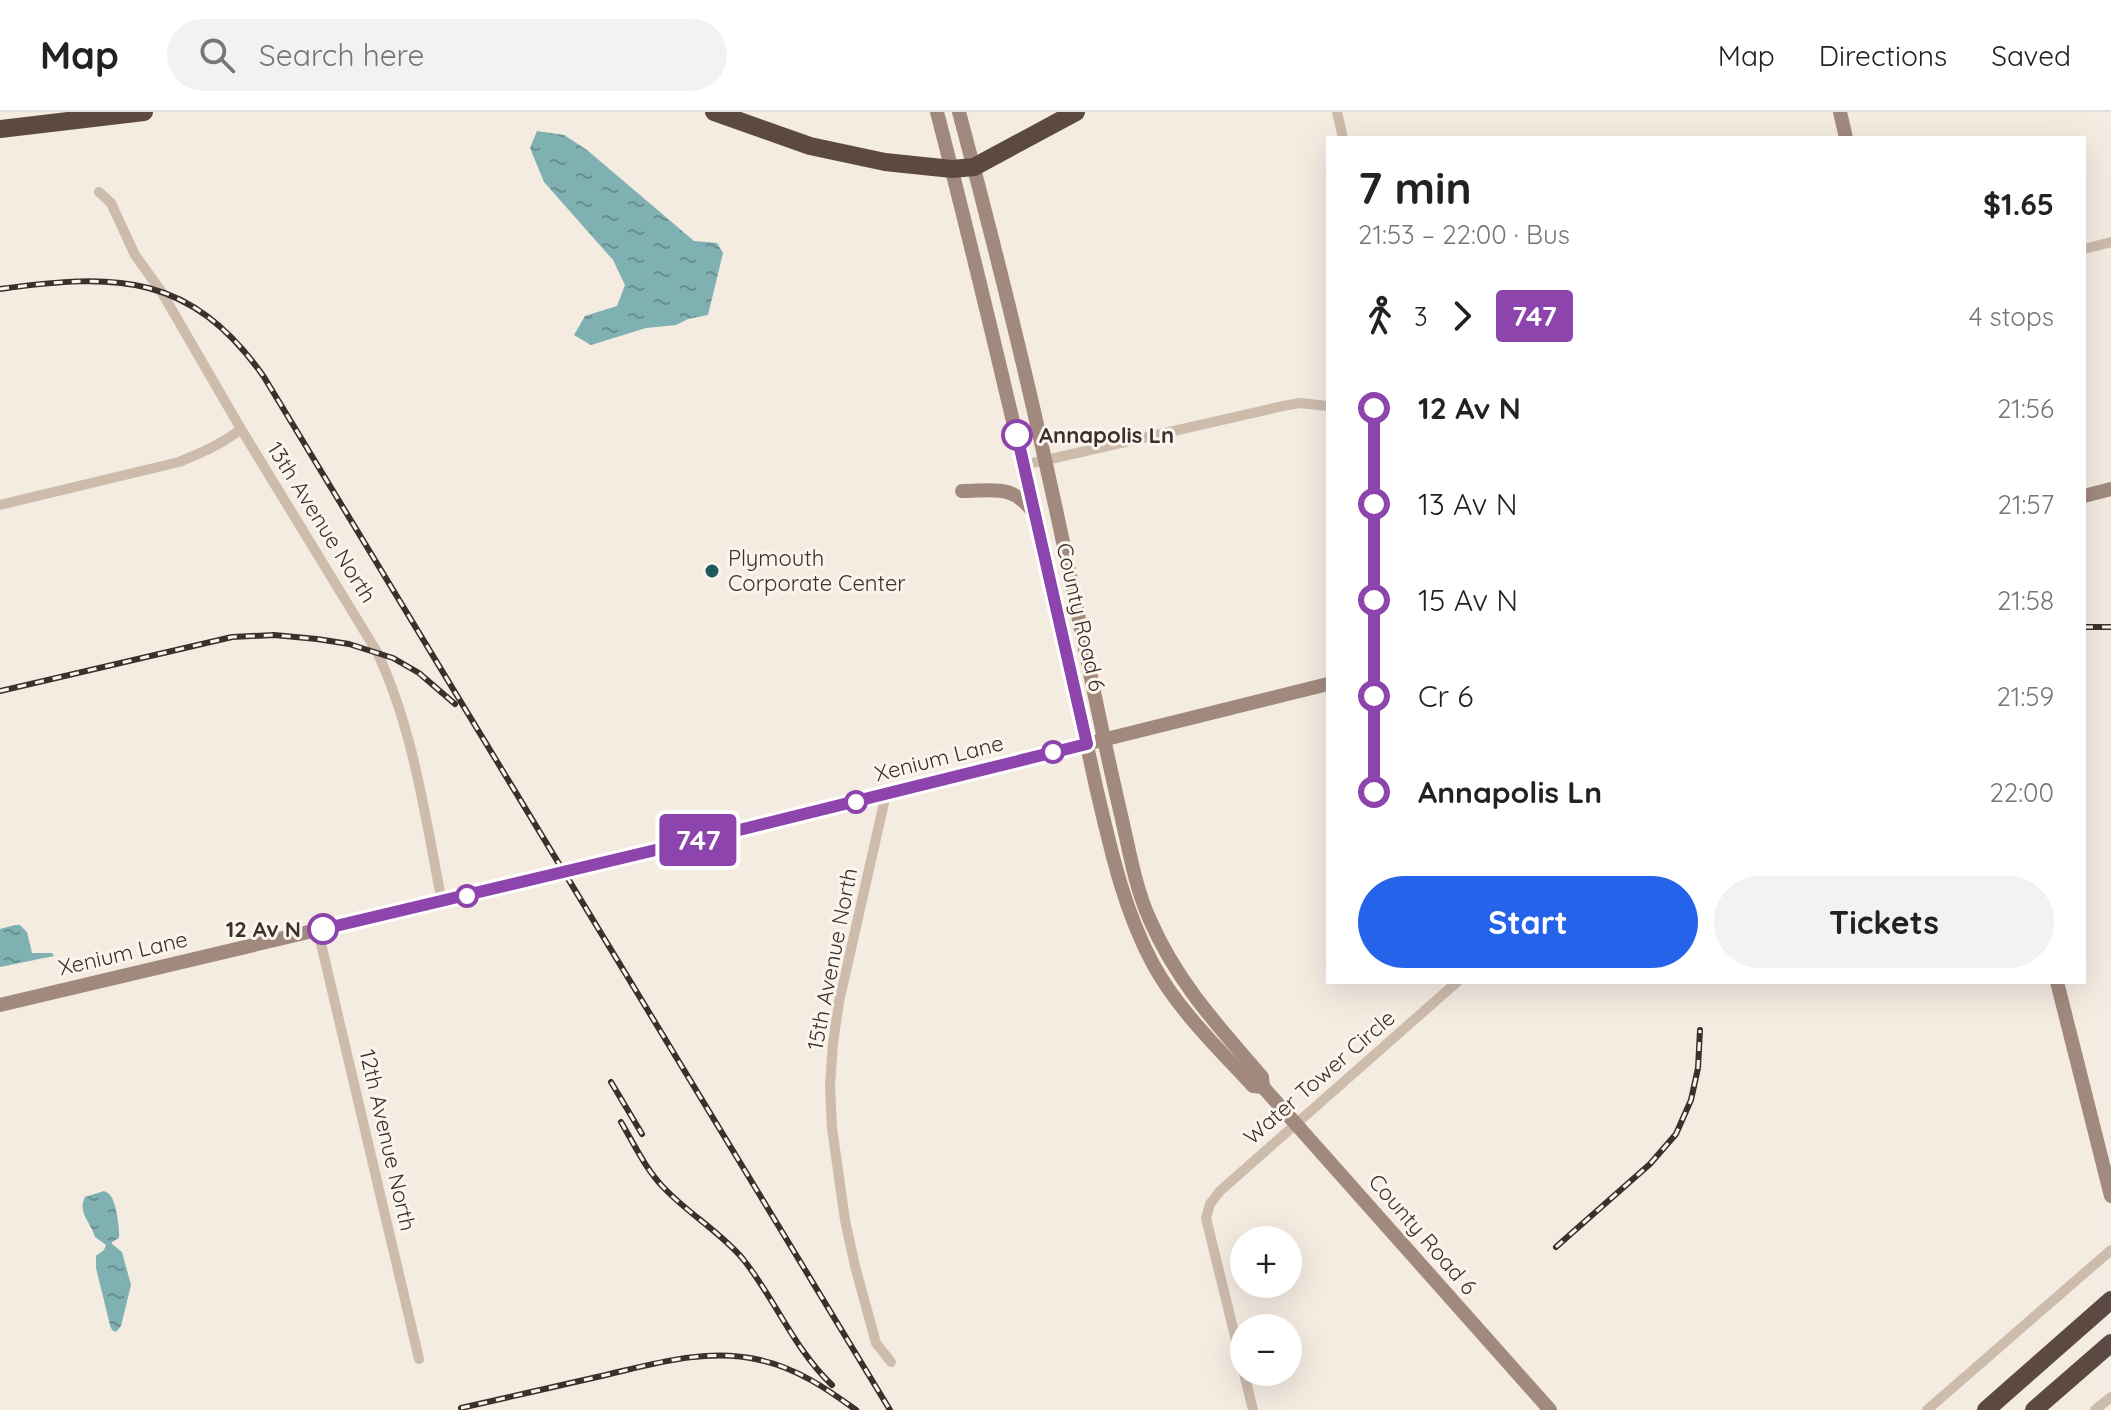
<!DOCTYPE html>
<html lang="en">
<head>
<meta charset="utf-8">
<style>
  :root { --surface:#fff; --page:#f2f2f2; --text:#222; --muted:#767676; --line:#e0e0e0; --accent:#2563eb }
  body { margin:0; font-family:Quicksand,sans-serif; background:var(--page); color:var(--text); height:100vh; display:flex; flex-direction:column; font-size:30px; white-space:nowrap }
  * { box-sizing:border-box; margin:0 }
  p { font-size:26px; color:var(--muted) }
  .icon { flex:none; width:44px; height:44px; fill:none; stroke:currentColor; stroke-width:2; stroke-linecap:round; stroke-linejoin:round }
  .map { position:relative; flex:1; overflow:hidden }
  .side { position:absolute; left:1326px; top:24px; width:760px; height:848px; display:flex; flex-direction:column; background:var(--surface); border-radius:0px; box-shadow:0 8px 32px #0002 }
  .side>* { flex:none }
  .badge { padding:0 16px; border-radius:6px; font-size:28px; line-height:52px }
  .tools { position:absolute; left:1230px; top:1114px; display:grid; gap:16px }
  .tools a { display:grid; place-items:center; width:72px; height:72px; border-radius:50%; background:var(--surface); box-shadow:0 8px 32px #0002; font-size:40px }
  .map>.badge { position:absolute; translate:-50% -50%; box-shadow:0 0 0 4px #fff }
  .legs { display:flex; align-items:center; gap:12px; height:88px; padding:0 32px; font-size:26px }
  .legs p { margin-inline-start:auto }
  .overview { display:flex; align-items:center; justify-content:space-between; height:136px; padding:0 32px }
  h1 { font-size:44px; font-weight:700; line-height:60px }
  .button { display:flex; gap:16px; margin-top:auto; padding:16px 32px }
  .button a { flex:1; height:92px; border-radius:48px; background:var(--accent); color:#fff; font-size:32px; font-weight:700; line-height:92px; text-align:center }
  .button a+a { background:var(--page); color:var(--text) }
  ul { padding:0 32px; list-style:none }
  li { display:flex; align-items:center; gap:28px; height:96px; font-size:30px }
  li i { display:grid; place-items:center; width:12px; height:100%; margin:0 10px; background:currentColor }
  li i::after { content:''; width:20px; height:20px; margin:-10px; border:6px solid; border-radius:50%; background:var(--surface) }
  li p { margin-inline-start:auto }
  li:first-child i { background:linear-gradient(#0000 50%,currentColor 0) }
  li:last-child i { background:linear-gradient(currentColor 50%,#0000 0) }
  header { display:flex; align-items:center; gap:48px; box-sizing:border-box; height:112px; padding:0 40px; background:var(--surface); border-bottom:2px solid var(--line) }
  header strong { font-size:38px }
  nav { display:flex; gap:44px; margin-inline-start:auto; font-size:28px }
  .search { width:560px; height:72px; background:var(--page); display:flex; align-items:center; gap:20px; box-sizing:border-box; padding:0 28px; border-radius:44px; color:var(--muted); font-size:30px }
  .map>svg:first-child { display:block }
  .water { fill:url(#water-ripples) }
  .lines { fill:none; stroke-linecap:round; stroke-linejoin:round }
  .street { stroke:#cdbbac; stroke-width:10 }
  .secondary { stroke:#a18a7d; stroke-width:14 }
  .highway { stroke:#5c4a42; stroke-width:18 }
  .rail-casing { stroke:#3b302b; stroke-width:6 }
  .rail { stroke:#fbf5ee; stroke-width:3; stroke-dasharray:9; stroke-linecap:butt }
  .line-1-casing { stroke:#fff; stroke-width:18 }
  .line-1 { stroke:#8e44ad; stroke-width:12 }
  .stop-1-dot { fill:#fff; stroke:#8e44ad; stroke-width:4 }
  .poi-dot { fill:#1f5a5e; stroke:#fbf5ee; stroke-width:3 }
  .labels { text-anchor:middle; stroke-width:6; stroke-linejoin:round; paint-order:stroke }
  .stop-label { font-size:22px; font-weight:bold; fill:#3b302b; stroke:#fbf5ee; text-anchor:start }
  .street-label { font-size:22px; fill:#3b302b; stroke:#fbf5ee }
  .poi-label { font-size:22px; fill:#3b302b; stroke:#fbf5ee; text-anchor:start }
</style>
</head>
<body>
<header>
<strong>Map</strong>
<div class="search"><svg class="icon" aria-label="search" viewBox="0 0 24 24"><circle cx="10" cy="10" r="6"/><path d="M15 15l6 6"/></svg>Search here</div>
<nav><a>Map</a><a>Directions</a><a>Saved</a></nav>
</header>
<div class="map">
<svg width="2111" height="1298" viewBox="0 0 2111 1298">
  <defs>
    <pattern id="water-ripples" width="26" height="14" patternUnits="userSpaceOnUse" patternTransform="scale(2)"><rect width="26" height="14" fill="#7fb0b2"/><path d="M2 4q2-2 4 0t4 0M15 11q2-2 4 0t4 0" fill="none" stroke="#699091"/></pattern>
  </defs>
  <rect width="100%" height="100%" fill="#f4ebe1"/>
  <g class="water">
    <path d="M 537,19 L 564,23 L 587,38 L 694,129 L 717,131 L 723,141 L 708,203 L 688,207 L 676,213 L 646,216 L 591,233 L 574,223 L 585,204 L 617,194 L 625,173 L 613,148 L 544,70 L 530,36 Z"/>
    <path d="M 15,813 L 20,813 L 27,820 L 32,841 L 52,841 L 54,844 L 0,855 L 0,817 Z"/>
    <path d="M 104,1079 C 106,1080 109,1081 110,1083 C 116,1089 120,1117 119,1126 L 112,1130 L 112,1132 L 122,1140 L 131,1173 L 121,1214 L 116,1220 L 112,1218 L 110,1213 L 96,1156 L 96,1144 L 104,1138 L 106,1133 L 95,1125 C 91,1110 77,1101 85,1085 Z"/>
  </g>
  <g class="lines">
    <g class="street">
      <path d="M 1337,0 L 1343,26"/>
      <path d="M 99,80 L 111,91 L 135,143 L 161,179 L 241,317 L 377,540 C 414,619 425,705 442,790"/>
      <path d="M 2084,137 L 2111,130"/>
      <path d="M 1024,353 L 1283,294 L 1300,291 L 1328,294"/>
      <path d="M 0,393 L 179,350 C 201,341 222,332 241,317"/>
      <path d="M 886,682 L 839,890 L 833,931 L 830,974 L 832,1016 L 845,1108 L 855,1154 L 876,1231 L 891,1250"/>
      <path d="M 318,819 L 419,1247"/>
      <path d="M 1253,1298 L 1206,1106 L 1210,1092 L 1220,1079 L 1457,870"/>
      <path d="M 1927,1298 L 2111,1138"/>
      <path d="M 2095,1298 L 2111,1285"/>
    </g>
    <g class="secondary">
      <path d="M 937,0 C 982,174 1023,350 1063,525 C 1074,577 1086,628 1097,679 C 1111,739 1124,798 1153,852 C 1178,898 1218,936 1253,974 L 1263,975"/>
      <path d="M 959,0 C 1002,160 1041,321 1074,483 C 1089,557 1104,630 1121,703 C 1129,737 1135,775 1150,808 C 1177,870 1218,914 1262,965 L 1263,975 L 1550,1298"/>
      <path d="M 1840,0 L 1846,26"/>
      <path d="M 962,379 C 994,379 1013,372 1033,400"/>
      <path d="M 2084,384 L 2111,377"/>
      <path d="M 2057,870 L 2111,1084"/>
      <path d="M 0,893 L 723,722 L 1328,572"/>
    </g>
    <g class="highway">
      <path d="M 714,0 L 810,34 L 885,50 L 952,57 L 974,55 L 1076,0"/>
      <path d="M 0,17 L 144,0"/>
      <path d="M 1986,1298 L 2111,1188"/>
      <path d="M 2034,1298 L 2111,1231"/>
    </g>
    <defs>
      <g id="rail">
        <path d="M 0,177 C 117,161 191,161 264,265 L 890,1298"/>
        <path d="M 2084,515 L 2111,515"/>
        <path d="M 0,579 L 232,525 L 274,523 L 317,527 L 349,532 L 393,546 L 419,561 L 455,592"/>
        <path d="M 611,970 L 642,1022"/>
        <path d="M 621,1010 C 634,1032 646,1058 665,1077 C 689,1102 720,1120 743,1147 C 775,1187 794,1237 832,1273"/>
        <path d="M 1556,1135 L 1650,1052 L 1676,1022 L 1691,988 L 1698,956 L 1700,918"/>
        <path d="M 461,1296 C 506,1286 552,1275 597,1265 C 650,1253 705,1235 760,1248 C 796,1256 826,1276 856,1298"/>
      </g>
    </defs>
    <use href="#rail" class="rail-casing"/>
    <use href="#rail" class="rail"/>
  </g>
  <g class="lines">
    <defs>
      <path id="line-1" d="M 323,817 L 723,722 L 1087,632 L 1017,323"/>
    </defs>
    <use href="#line-1" class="line-1-casing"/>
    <use href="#line-1" class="line-1"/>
  </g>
  <g class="stop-1-dot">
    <circle cx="1017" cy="323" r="14"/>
    <circle cx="1053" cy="640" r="10"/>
    <circle cx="856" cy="690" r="10"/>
    <circle cx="467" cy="784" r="10"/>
    <circle cx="323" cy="817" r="14"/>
  </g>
  <circle class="poi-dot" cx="712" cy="459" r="8"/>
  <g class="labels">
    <g class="stop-label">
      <text x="1039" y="331">Annapolis Ln</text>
      <text x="301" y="825" text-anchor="end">12 Av N</text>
    </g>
    <g class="street-label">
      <text transform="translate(322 410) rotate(58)" y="8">13th Avenue North</text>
      <text transform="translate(1081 505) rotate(77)" y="8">County Road 6</text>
      <text transform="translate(939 646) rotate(-14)" y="8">Xenium Lane</text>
      <text transform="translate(123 841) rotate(-13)" y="8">Xenium Lane</text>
      <text transform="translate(832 847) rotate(-79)" y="8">15th Avenue North</text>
      <text transform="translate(1319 965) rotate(-41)" y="8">Water Tower Circle</text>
      <text transform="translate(388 1028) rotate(77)" y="8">12th Avenue North</text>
      <text transform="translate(1423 1122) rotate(49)" y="8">County Road 6</text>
    </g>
    <g class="poi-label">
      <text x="728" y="454">Plymouth<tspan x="728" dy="25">Corporate Center</tspan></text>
    </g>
  </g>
</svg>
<div class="tools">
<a>+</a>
<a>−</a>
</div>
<b class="badge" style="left:698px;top:728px;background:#8e44ad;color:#fff">747</b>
<section class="side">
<div class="overview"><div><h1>7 min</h1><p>21:53 – 22:00 · Bus</p></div><b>$1.65</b></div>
<div class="legs"><svg class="icon" aria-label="walk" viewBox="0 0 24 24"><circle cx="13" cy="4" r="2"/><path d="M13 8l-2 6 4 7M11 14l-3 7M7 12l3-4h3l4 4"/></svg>3<svg class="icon" aria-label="forward" viewBox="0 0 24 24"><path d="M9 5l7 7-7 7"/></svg><b class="badge" style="background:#8e44ad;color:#fff">747</b><p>4 stops</p></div>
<ul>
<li><i style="color:#8e44ad"></i><b>12 Av N</b><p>21:56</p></li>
<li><i style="color:#8e44ad"></i><span>13 Av N</span><p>21:57</p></li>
<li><i style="color:#8e44ad"></i><span>15 Av N</span><p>21:58</p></li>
<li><i style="color:#8e44ad"></i><span>Cr 6</span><p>21:59</p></li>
<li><i style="color:#8e44ad"></i><b>Annapolis Ln</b><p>22:00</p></li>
</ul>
<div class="button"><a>Start</a><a>Tickets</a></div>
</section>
</div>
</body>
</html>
